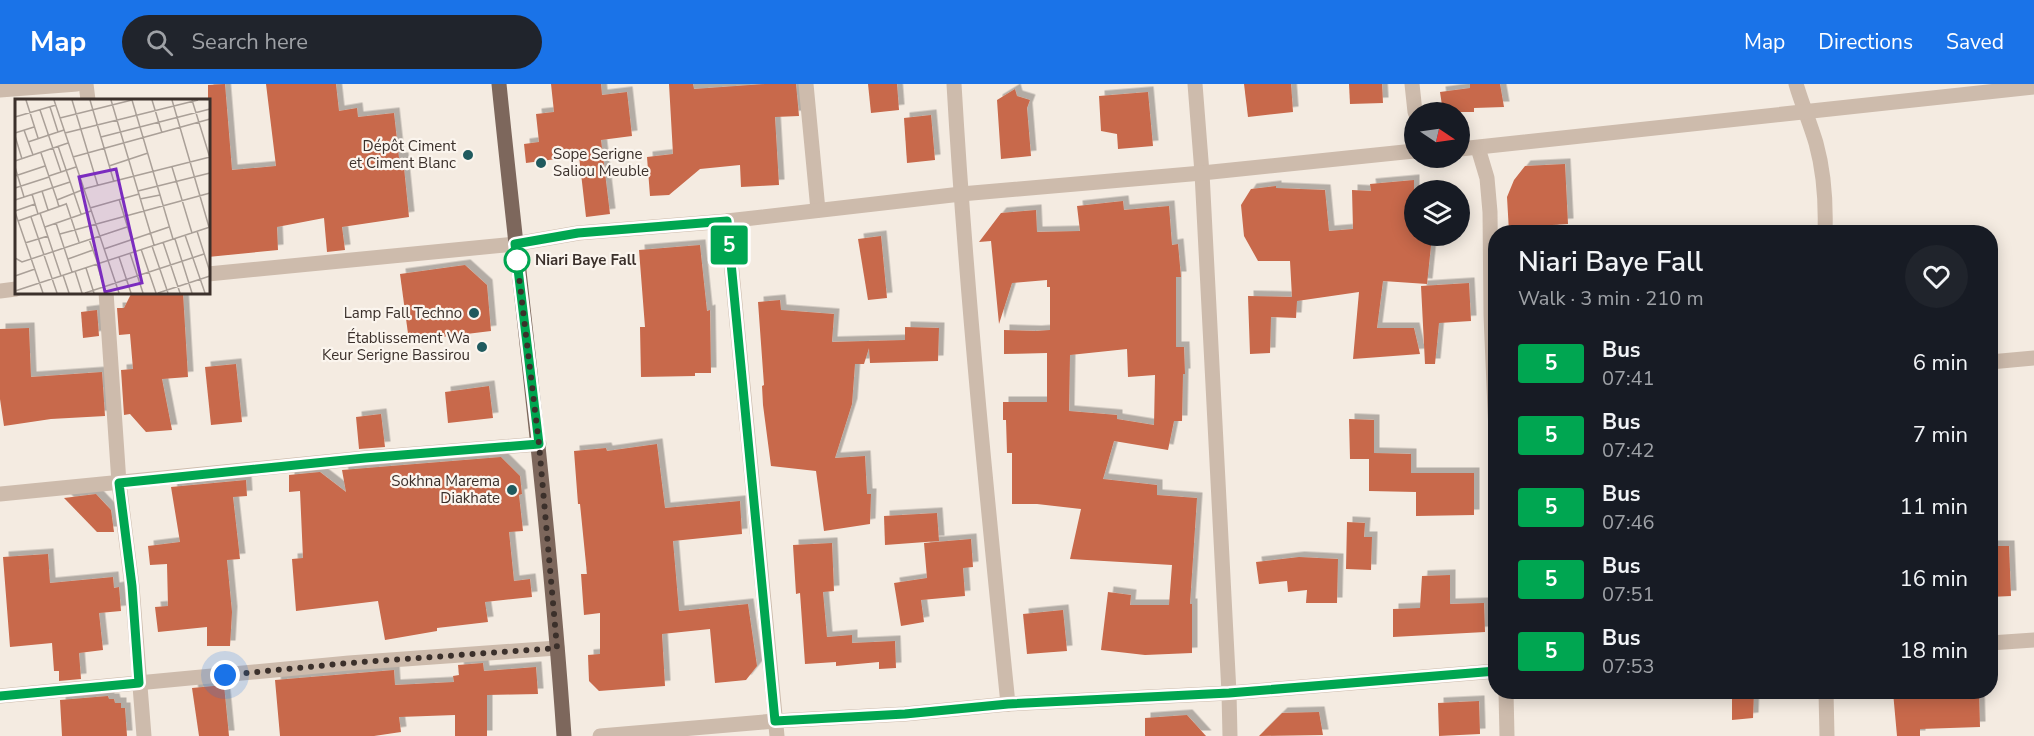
<!DOCTYPE html>
<html lang="en">
<head>
<meta charset="utf-8">
<style>
  :root { --surface:#171b24; --page:#20242c; --text:#f1f3f6; --muted:#9ea1a6; --accent:#1a73e8 }
  body { margin:0; font-family:"Nunito Sans",sans-serif; background:var(--page); color:var(--text); height:100vh; display:flex; flex-direction:column; font-size:22px; white-space:nowrap }
  * { box-sizing:border-box; margin:0 }
  p { font-size:20px; color:var(--muted) }
  .icon { flex:none; width:33px; height:33px; fill:none; stroke:currentColor; stroke-width:2; stroke-linecap:round; stroke-linejoin:round }
  .map { position:relative; flex:1; overflow:hidden }
  .details { position:absolute; left:1488px; top:141px; width:510px; height:474px; display:flex; flex-direction:column; background:var(--surface); border-radius:24px; box-shadow:0 3px 15px #0003 }
  .details>* { flex:none }
  .badge { padding:0 12px; border-radius:4px; font-size:21px; line-height:39px }
  .needle { width:39px; rotate:103deg }
  .fabs { position:absolute; left:1404px; top:18px; display:grid; gap:12px }
  .fabs a { display:grid; place-items:center; width:66px; height:66px; border-radius:50%; background:var(--surface); box-shadow:0 3px 15px #0003; font-size:30px }
  .you { position:absolute; width:30px; height:30px; margin:-15px; border:4px solid #fff; border-radius:50%; background:#1a73e8; box-shadow:0 0 0 9px #1a73e833 }
  .map>.badge { position:absolute; translate:-50% -50%; box-shadow:0 0 0 3px #fff }
  .round { display:grid; place-items:center; flex:none; width:63px; height:63px; border-radius:32px; background:var(--page) }
  .head { display:flex; align-items:center; justify-content:space-between; height:102px; padding:0 30px }
  h1 { font-size:28px; font-weight:600; line-height:45px }
  ul { padding:0; list-style:none }
  li { display:flex; align-items:center; gap:18px; height:72px; padding:0 30px }
  li div { flex:1 }
  li b { display:block; font-size:22px }
  li em { font-style:normal }
  li .badge { min-width:66px; font-weight:700; text-align:center }
  header { display:flex; align-items:center; gap:36px; box-sizing:border-box; height:84px; padding:0 30px; background:var(--accent); color:#fff }
  header strong { font-size:28px }
  nav { display:flex; gap:33px; margin-inline-start:auto; font-size:21px }
  .search { width:420px; height:54px; background:var(--page); display:flex; align-items:center; gap:15px; box-sizing:border-box; padding:0 21px; border-radius:33px; color:var(--muted); font-size:22px }
  .map>svg:first-child { display:block }
  .building { fill:#c8694b; fill-rule:evenodd; filter:url(#shadow) }
  .lines { fill:none; stroke-linecap:round; stroke-linejoin:round }
  .minor { stroke:#cdbbac; stroke-width:15 }
  .major { stroke:#7d675c; stroke-width:15 }
  .line-casing { stroke:#fff; stroke-width:14 }
  .line { stroke:#00a651; stroke-width:9 }
  .walk { stroke:#3b302b; stroke-width:6; stroke-dasharray:0 10.8 }
  .poi-dot { fill:#1f5a5e; stroke:#fbf5ee; stroke-width:2 }
  .stop-dot { fill:#fff; stroke:#00a651; stroke-width:3 }
  .labels { text-anchor:middle; stroke-width:4.5; stroke-linejoin:round; paint-order:stroke }
  .poi-label { font-size:15px; fill:#3b302b; stroke:#fbf5ee; text-anchor:end }
  .stop-label { font-size:15px; font-weight:bold; fill:#3b302b; stroke:#fbf5ee; text-anchor:start }
  .inset-road { fill:none; stroke:#aaa098; stroke-width:1.5 }
  .view { fill:#7b2cbf; fill-opacity:0.15; stroke:#7b2cbf; stroke-width:3 }
  .inset-edge { fill:none; stroke:#3b302b; stroke-width:3 }
</style>
</head>
<body>
<header>
<strong>Map</strong>
<div class="search"><svg class="icon" aria-label="search" viewBox="0 0 24 24"><circle cx="10" cy="10" r="6"/><path d="M15 15l6 6"/></svg>Search here</div>
<nav><a>Map</a><a>Directions</a><a>Saved</a></nav>
</header>
<div class="map">
<svg width="2034" height="652" viewBox="0 0 2034 652">
  <defs>
    <filter id="shadow"><feDropShadow dx="5.5" dy="-5.5" stdDeviation="0" flood-color="#0004"/></filter>
  </defs>
  <rect width="100%" height="100%" fill="#f4ebe1"/>
  <g class="building">
    <path d="M 225,0 L 232,86 L 276,82 L 266,0 L 336,0 L 339,27 L 357,24 L 358,33 L 394,29 L 399,74 L 403,74 L 409,133 L 342,143 L 345,166 L 327,168 L 324,134 L 277,143 L 278,166 L 208,173 L 208,1 Z"/>
    <path d="M 551,0 L 601,0 L 602,11 L 627,8 L 632,52 L 601,56 L 610,130 L 586,133 L 579,72 L 526,79 L 524,60 L 539,58 L 536,30 L 554,28 Z"/>
    <path d="M 669,0 L 693,0 L 694,5 L 765,0 L 796,0 L 799,32 L 775,33 L 779,101 L 741,103 L 740,81 L 700,85 L 669,111 L 650,112 L 647,73 L 673,70 Z"/>
    <path d="M 868,0 L 897,0 L 899,26 L 871,29 Z"/>
    <path d="M 1244,0 L 1291,0 L 1293,28 L 1248,33 Z"/>
    <path d="M 1349,0 L 1382,0 L 1383,19 L 1350,20 Z"/>
    <path d="M 1470,0 L 1500,0 L 1504,23 L 1474,24 L 1474,28 L 1443,28 L 1440,8 L 1470,4 Z"/>
    <path d="M 1015,5 L 1017,12 L 1030,16 L 1027,24 L 1031,72 L 1001,75 L 997,16 Z"/>
    <path d="M 1148,8 L 1153,62 L 1118,65 L 1117,50 L 1101,47 L 1099,12 Z"/>
    <path d="M 931,31 L 935,76 L 907,79 L 904,34 Z"/>
    <path d="M 1565,80 L 1568,140 L 1552,141 L 1553,148 L 1509,148 L 1507,113 L 1514,96 L 1525,82 Z"/>
    <path d="M 1414,96 L 1414,152 L 1432,152 L 1427,200 L 1383,197 L 1377,244 L 1414,244 L 1420,270 L 1353,275 L 1359,208 L 1297,217 L 1296,234 L 1271,233 L 1270,269 L 1250,270 L 1248,212 L 1292,213 L 1290,177 L 1258,177 L 1244,152 L 1241,121 L 1251,105 L 1276,102 L 1276,104 L 1325,106 L 1329,147 L 1353,145 L 1352,106 L 1371,107 L 1370,100 Z"/>
    <path d="M 1123,117 L 1124,126 L 1169,122 L 1172,161 L 1178,160 L 1181,193 L 1176,193 L 1176,263 L 1184,263 L 1185,290 L 1183,290 L 1182,337 L 1174,337 L 1168,366 L 1114,357 L 1103,395 L 1157,401 L 1157,411 L 1197,414 L 1190,520 L 1192,520 L 1192,569 L 1145,571 L 1101,566 L 1108,508 L 1131,511 L 1130,521 L 1169,521 L 1172,481 L 1070,475 L 1081,425 L 1037,420 L 1012,420 L 1012,369 L 1007,369 L 1006,336 L 1003,336 L 1003,318 L 1047,318 L 1047,269 L 1004,270 L 1004,246 L 1036,247 L 1050,246 L 1050,203 L 1047,203 L 1047,196 L 1012,199 L 999,240 L 991,157 L 979,158 L 1001,129 L 1036,126 L 1037,148 L 1080,147 L 1077,122 ZM 1127,265 L 1128,293 L 1155,291 L 1154,341 L 1117,335 L 1117,331 L 1069,327 L 1070,271 Z"/>
    <path d="M 881,152 L 887,214 L 868,216 L 858,155 Z"/>
    <path d="M 700,161 L 707,227 L 710,226 L 711,289 L 695,289 L 695,292 L 641,293 L 640,243 L 645,243 L 639,166 Z"/>
    <path d="M 465,181 L 487,201 L 491,247 L 409,257 L 400,190 Z"/>
    <path d="M 1469,199 L 1471,237 L 1439,239 L 1435,280 L 1425,280 L 1421,202 Z"/>
    <path d="M 132,208 L 150,208 L 150,211 L 183,209 L 188,293 L 162,295 L 172,346 L 146,348 L 130,330 L 124,331 L 121,286 L 133,285 L 130,250 L 119,251 L 117,224 L 124,224 Z"/>
    <path d="M 780,216 L 781,226 L 834,230 L 832,258 L 905,256 L 905,243 L 939,244 L 938,277 L 870,279 L 869,264 L 864,280 L 855,280 L 852,320 L 835,374 L 865,372 L 867,410 L 871,410 L 870,440 L 824,447 L 816,387 L 771,382 L 763,321 L 762,302 L 764,301 L 758,218 Z"/>
    <path d="M 97,226 L 99,252 L 83,254 L 81,228 Z"/>
    <path d="M 29,244 L 31,293 L 102,288 L 105,332 L 51,335 L 4,342 L 0,315 L 0,245 Z"/>
    <path d="M 236,280 L 242,338 L 211,341 L 205,283 Z"/>
    <path d="M 489,302 L 493,334 L 448,339 L 445,308 Z"/>
    <path d="M 381,330 L 385,363 L 359,365 L 356,333 Z"/>
    <path d="M 1349,335 L 1374,336 L 1374,369 L 1411,370 L 1411,389 L 1474,389 L 1474,431 L 1416,432 L 1416,408 L 1369,407 L 1369,375 L 1350,375 Z"/>
    <path d="M 657,360 L 665,424 L 740,417 L 742,450 L 673,457 L 679,527 L 748,520 L 757,582 L 746,596 L 715,599 L 710,545 L 662,550 L 665,602 L 599,607 L 589,597 L 588,571 L 600,570 L 600,529 L 584,531 L 581,490 L 587,490 L 580,420 L 578,420 L 574,367 L 606,364 L 607,367 Z"/>
    <path d="M 501,373 L 520,392 L 522,410 L 519,411 L 523,447 L 509,448 L 514,497 L 530,495 L 532,513 L 485,518 L 488,538 L 437,544 L 437,547 L 385,556 L 378,517 L 296,527 L 292,475 L 303,474 L 300,407 L 289,408 L 289,391 L 320,388 L 346,408 L 342,386 Z"/>
    <path d="M 246,396 L 247,412 L 233,413 L 240,475 L 227,476 L 232,528 L 230,562 L 207,562 L 207,543 L 158,548 L 155,523 L 168,522 L 167,480 L 150,481 L 148,462 L 180,458 L 171,403 Z"/>
    <path d="M 96,410 L 111,426 L 114,448 L 97,448 L 64,414 Z"/>
    <path d="M 937,429 L 939,457 L 885,461 L 884,432 Z"/>
    <path d="M 1347,438 L 1365,439 L 1364,453 L 1372,453 L 1371,486 L 1346,485 Z"/>
    <path d="M 971,455 L 973,483 L 963,484 L 965,512 L 921,516 L 924,538 L 901,542 L 894,499 L 927,494 L 924,459 Z"/>
    <path d="M 832,459 L 834,507 L 823,508 L 827,553 L 852,551 L 852,559 L 895,557 L 896,584 L 879,585 L 879,578 L 836,582 L 836,578 L 805,580 L 800,509 L 796,510 L 793,461 Z"/>
    <path d="M 1990,462 L 2009,462 L 2011,512 L 1990,513 Z"/>
    <path d="M 48,470 L 50,499 L 113,493 L 114,504 L 119,503 L 121,527 L 99,529 L 103,566 L 79,569 L 81,595 L 59,597 L 59,587 L 54,587 L 52,559 L 10,563 L 3,473 Z"/>
    <path d="M 1299,473 L 1338,475 L 1337,519 L 1306,519 L 1307,506 L 1288,508 L 1287,497 L 1259,500 L 1256,478 Z"/>
    <path d="M 1450,491 L 1450,520 L 1484,519 L 1485,548 L 1393,553 L 1393,525 L 1420,524 L 1422,492 Z"/>
    <path d="M 1063,526 L 1067,567 L 1027,570 L 1023,530 Z"/>
    <path d="M 483,579 L 484,587 L 536,583 L 538,610 L 487,611 L 487,652 L 455,652 L 455,631 L 399,633 L 401,648 L 374,652 L 280,652 L 275,596 L 394,586 L 395,601 L 454,598 L 453,592 L 459,591 L 458,581 Z"/>
    <path d="M 224,601 L 229,652 L 199,652 L 192,604 Z"/>
    <path d="M 1732,608 L 1754,608 L 1753,634 L 1732,636 Z"/>
    <path d="M 1893,608 L 1979,608 L 1980,643 L 1920,645 L 1920,652 L 1897,652 Z"/>
    <path d="M 108,612 L 109,615 L 114,615 L 115,619 L 121,619 L 121,624 L 125,624 L 127,652 L 62,652 L 60,616 Z"/>
    <path d="M 1479,617 L 1480,650 L 1439,652 L 1438,619 Z"/>
    <path d="M 1319,628 L 1323,651 L 1259,652 L 1282,629 Z"/>
    <path d="M 1187,631 L 1206,652 L 1145,652 L 1145,634 Z"/>
  </g>
  <g class="lines">
    <g class="minor">
      <path d="M 86,0 L 88,16"/>
      <path d="M 806,0 L 818,126"/>
      <path d="M 954,0 C 966,207 987,414 1008,620"/>
      <path d="M 1195,0 L 1202,89 L 1229,609 L 1230,652"/>
      <path d="M 1412,0 L 1415,28"/>
      <path d="M 1796,0 C 1802,20 1810,39 1816,59 C 1824,88 1826,118 1825,148"/>
      <path d="M 0,6 L 77,0"/>
      <path d="M 1478,64 L 1487,94 L 1490,128 L 1491,231 L 1496,349"/>
      <path d="M 1460,65 L 2034,3"/>
      <path d="M 727,137 L 777,652"/>
      <path d="M 208,190 L 515,160 L 578,149 L 727,137 L 961,110 L 1202,89 L 1414,67"/>
      <path d="M 0,207 L 16,205"/>
      <path d="M 106,208 L 119,399 L 132,502 L 144,652"/>
      <path d="M 1990,278 L 2034,274"/>
      <path d="M 0,410 L 365,374 L 539,360"/>
      <path d="M 1990,559 L 2034,556"/>
      <path d="M 1506,608 L 1507,652"/>
      <path d="M 1826,608 L 1827,652"/>
      <path d="M 0,612 L 349,579 L 557,564"/>
      <path d="M 600,652 L 775,637 L 905,630 L 1008,620 L 1229,609 L 1496,587"/>
    </g>
    <path class="major" d="M 499,0 C 521,217 549,434 564,652"/>
  </g>
  <g class="lines">
    <defs>
      <path id="line" d="M 0,612 L 139,599 L 132,502 L 119,399 L 365,374 L 539,360 L 515,160 L 578,149 L 727,137 L 775,637 L 905,630 L 1008,620 L 1229,609 L 1496,587"/>
    </defs>
    <use href="#line" class="line-casing"/>
    <use href="#line" class="line"/>
    <path class="walk" d="M 225,591 L 349,579 L 557,564 L 539,360 L 517,176"/>
  </g>
  <g class="poi-dot">
    <circle cx="468" cy="71" r="6"/>
    <circle cx="541" cy="79" r="6"/>
    <circle cx="474" cy="229" r="6"/>
    <circle cx="482" cy="263" r="6"/>
    <circle cx="512" cy="406" r="6"/>
  </g>
  <circle class="stop-dot" cx="517" cy="176" r="12"/>
  <g class="labels">
    <g class="poi-label">
      <text x="456" y="67">Dépôt Ciment<tspan x="456" dy="17">et Ciment Blanc</tspan></text>
      <text x="553" y="75" text-anchor="start">Sope Serigne<tspan x="553" dy="17">Saliou Meuble</tspan></text>
      <text x="462" y="234">Lamp Fall Techno</text>
      <text x="470" y="259">Établissement Wa<tspan x="470" dy="17">Keur Serigne Bassirou</tspan></text>
      <text x="500" y="402">Sokhna Marema<tspan x="500" dy="17">Diakhate</tspan></text>
    </g>
    <g class="stop-label">
      <text x="535" y="181">Niari Baye Fall</text>
    </g>
  </g>
  <g transform="translate(15 15)">
    <rect width="195" height="195" fill="#f4ebe1"/>
    <path class="inset-road" d="M 11,1 L 23,39M 39,1 L 104,194M 57,1 L 83,87M 75,1 L 99,83M 96,1 L 139,146M 117,1 L 158,140M 137,1 L 147,34M 157,1 L 194,128M 177,1 L 195,59M 35,8 L 43,33M 25,11 L 46,73M 0,18 L 41,6M 45,19 L 117,1M 9,31 L 18,56M 0,34 L 19,28M 50,34 L 183,1M 0,37 L 7,60M 86,38 L 195,10M 13,43 L 49,31M 43,47 L 66,115M 26,54 L 42,101M 58,58 L 195,20M 0,62 L 53,44M 94,67 L 133,54M 0,68 L 9,98M 157,68 L 177,134M 0,77 L 30,67M 34,77 L 61,68M 0,89 L 34,78M 27,92 L 33,111M 123,92 L 195,74M 17,95 L 23,115M 104,100 L 120,152M 125,100 L 145,96M 0,101 L 55,83M 51,104 L 64,143M 44,108 L 42,101 L 72,89 L 195,58M 75,109 L 124,95M 0,112 L 20,105M 0,113 L 28,194M 25,114 L 46,177M 16,118 L 42,194M 3,122 L 51,105M 41,124 L 57,173M 30,128 L 76,112M 182,132 L 195,173M 45,135 L 195,94M 170,136 L 190,194M 74,140 L 83,165M 160,140 L 177,194M 148,143 L 165,194M 10,144 L 33,137M 137,147 L 153,194M 89,150 L 154,128M 126,150 L 141,194M 115,154 L 128,194M 104,158 L 116,194M 0,159 L 7,163 L 112,128M 53,160 L 78,151M 82,165 L 91,194M 71,169 L 79,194M 60,172 L 67,194M 48,176 L 54,194M 0,177 L 20,170M 0,192 L 195,128M 70,194 L 189,155M 143,194 L 195,177"/>
    <path class="view" d="M 101,70 L 127,184 L 90,193 L 64,78 Z"/>
    <rect width="195" height="195" class="inset-edge"/>
  </g>
</svg>
<div class="fabs">
<a><svg class="needle" viewBox="-14 -14 28 28"><path d="M0-13l5 13h-10z" fill="#e53935"/><path d="M0 13l5-13h-10z" fill="#9ea1a6"/></svg></a>
<a><svg class="icon" aria-label="layers" viewBox="0 0 24 24"><path d="M12 4l9 5-9 5-9-5zM3 14l9 5 9-5"/></svg></a>
</div>
<div class="you" style="left:225px;top:591px"></div>
<b class="badge" style="left:729px;top:161px;background:#00a651;color:#fff">5</b>
<section class="details">
<div class="head"><div><h1>Niari Baye Fall</h1><p>Walk · 3 min · 210 m</p></div><a class="round"><svg class="icon" aria-label="heart" viewBox="0 0 24 24"><path d="M12 20l-8-8c-3-5 5-10 8-4 3-6 11-1 8 4z"/></svg></a></div>
<ul>
<li><span class="badge" style="background:#00a651;color:#fff">5</span><div><b>Bus</b><p>07:41</p></div><em>6 min</em></li>
<li><span class="badge" style="background:#00a651;color:#fff">5</span><div><b>Bus</b><p>07:42</p></div><em>7 min</em></li>
<li><span class="badge" style="background:#00a651;color:#fff">5</span><div><b>Bus</b><p>07:46</p></div><em>11 min</em></li>
<li><span class="badge" style="background:#00a651;color:#fff">5</span><div><b>Bus</b><p>07:51</p></div><em>16 min</em></li>
<li><span class="badge" style="background:#00a651;color:#fff">5</span><div><b>Bus</b><p>07:53</p></div><em>18 min</em></li>
</ul>
</section>
</div>
</body>
</html>
